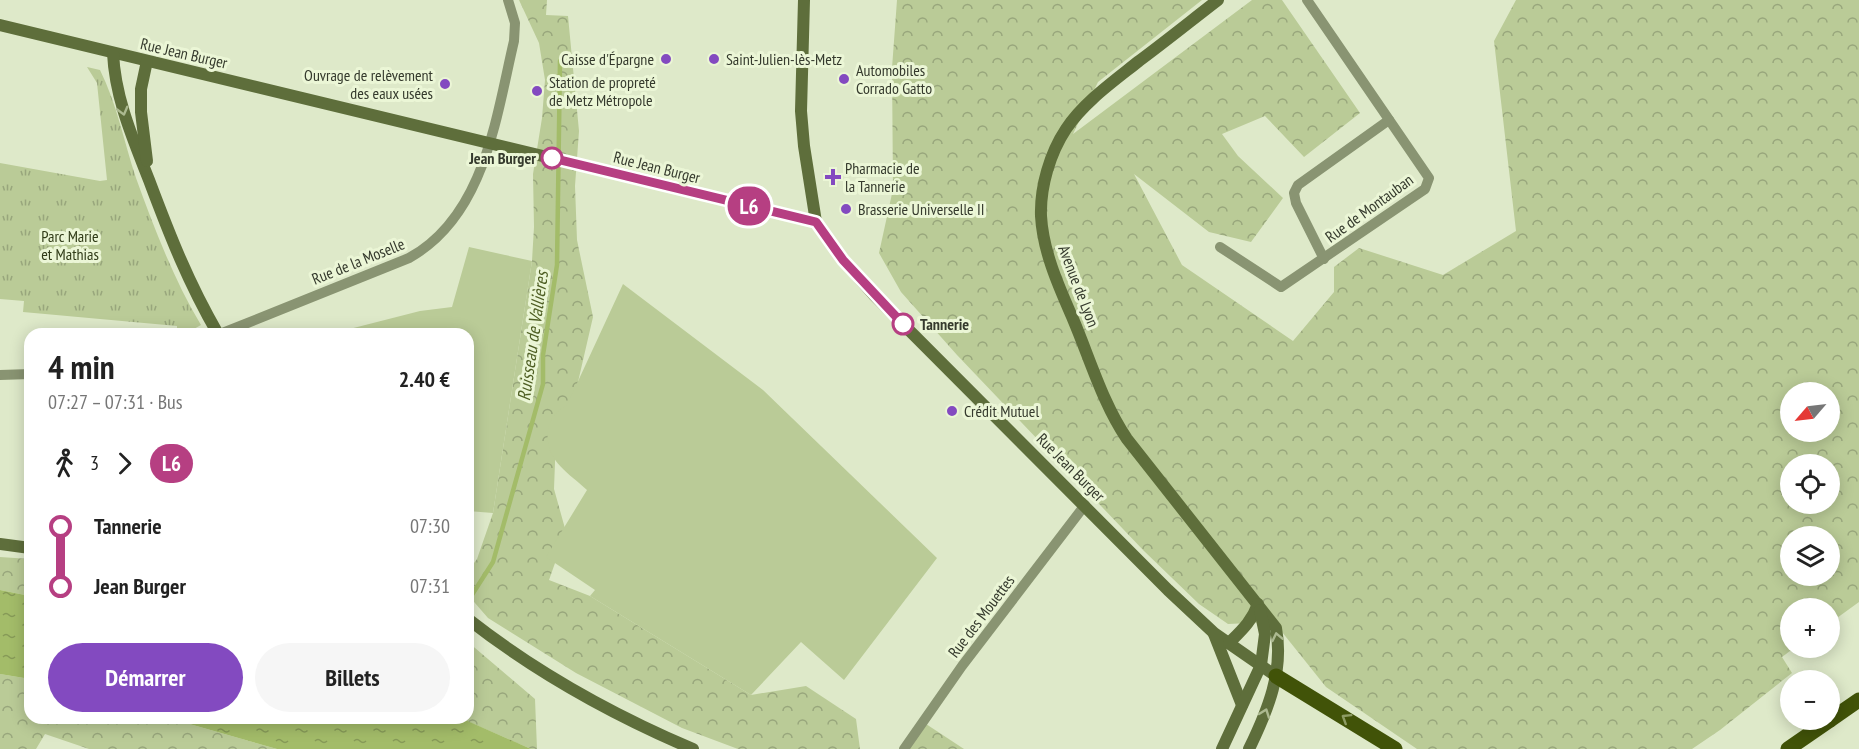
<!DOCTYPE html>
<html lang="fr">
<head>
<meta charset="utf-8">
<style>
  :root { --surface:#fff; --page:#f6f6f6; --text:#222; --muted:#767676; --accent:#834ac0 }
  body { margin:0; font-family:"PT Sans Narrow",sans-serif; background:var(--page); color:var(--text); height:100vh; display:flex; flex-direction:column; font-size:22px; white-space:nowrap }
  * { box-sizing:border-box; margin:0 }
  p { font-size:20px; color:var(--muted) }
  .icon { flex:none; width:33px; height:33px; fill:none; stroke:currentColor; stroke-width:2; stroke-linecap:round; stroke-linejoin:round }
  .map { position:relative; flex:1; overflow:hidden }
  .side { position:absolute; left:24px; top:328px; width:450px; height:396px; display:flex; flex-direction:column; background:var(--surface); border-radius:18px; box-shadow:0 3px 15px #0003 }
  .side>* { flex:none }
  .badge { padding:0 12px; border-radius:20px; font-size:21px; line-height:39px }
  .needle { width:39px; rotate:242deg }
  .buttons { position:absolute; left:1780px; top:382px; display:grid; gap:12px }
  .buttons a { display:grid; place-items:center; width:60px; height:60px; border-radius:50%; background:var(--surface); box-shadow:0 3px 15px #0003; font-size:30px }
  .map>.badge { position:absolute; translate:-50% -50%; box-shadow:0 0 0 3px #fff }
  .legs { display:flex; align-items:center; gap:9px; height:66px; padding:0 24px; font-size:20px }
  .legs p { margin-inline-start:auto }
  .summary { display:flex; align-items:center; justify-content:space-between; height:102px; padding:0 24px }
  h1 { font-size:33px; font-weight:700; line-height:45px }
  .cta { display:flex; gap:12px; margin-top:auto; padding:12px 24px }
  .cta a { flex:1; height:69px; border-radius:36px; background:var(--accent); color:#fff; font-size:24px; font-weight:700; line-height:69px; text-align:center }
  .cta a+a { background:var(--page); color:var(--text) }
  ul { padding:0 24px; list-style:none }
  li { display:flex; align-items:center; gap:21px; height:60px; font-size:22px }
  li i { display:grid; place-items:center; width:9px; height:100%; margin:0 8px; background:currentColor }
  li i::after { content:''; width:15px; height:15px; margin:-8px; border:4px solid; border-radius:50%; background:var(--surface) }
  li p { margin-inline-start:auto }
  li:first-child i { background:linear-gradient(#0000 50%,currentColor 0) }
  li:last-child i { background:linear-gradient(currentColor 50%,#0000 0) }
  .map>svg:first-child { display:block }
  .forest { fill:url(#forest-crowns); fill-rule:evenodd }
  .park { fill:url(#park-tufts) }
  .garden { fill:#bacb97 }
  .water { fill:url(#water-ripples) }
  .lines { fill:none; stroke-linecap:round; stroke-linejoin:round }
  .stream { stroke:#a3bc69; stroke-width:4.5 }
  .street { stroke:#899472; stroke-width:10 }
  .secondary { stroke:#5e6e3b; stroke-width:12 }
  .primary { stroke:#415308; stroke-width:15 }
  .oneway { stroke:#acb990 }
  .oneway2 { stroke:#8e9c65 }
  .line-1-casing { stroke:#fff; stroke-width:14 }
  .line-1 { stroke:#b63f82; stroke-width:9 }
  .poi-dot { fill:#834ac0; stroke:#ebf6d6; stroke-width:2 }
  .stop-1-dot { fill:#fff; stroke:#b63f82; stroke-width:3 }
  .labels { text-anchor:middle; stroke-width:6; stroke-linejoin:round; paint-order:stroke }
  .street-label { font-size:16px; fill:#353a2d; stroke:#ebf6d6 }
  .poi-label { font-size:16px; fill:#353a2d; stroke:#ebf6d6; text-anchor:start }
  .stop-label { font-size:16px; font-weight:bold; fill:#353a2d; stroke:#ebf6d6; text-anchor:end }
  .park-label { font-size:16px; fill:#303b17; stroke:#ebf6d6 }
  .water-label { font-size:18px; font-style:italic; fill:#4e5e23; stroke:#ebf6d6 }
</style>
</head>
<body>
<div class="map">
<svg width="1859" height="749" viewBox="0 0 1859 749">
  <defs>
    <pattern id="forest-crowns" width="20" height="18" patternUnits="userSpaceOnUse" patternTransform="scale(1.5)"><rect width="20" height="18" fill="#bacb97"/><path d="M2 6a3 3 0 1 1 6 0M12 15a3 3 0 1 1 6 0" fill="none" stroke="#98a67c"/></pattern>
    <pattern id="park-tufts" width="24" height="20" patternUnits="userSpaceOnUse" patternTransform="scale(1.5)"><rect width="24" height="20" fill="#bacb97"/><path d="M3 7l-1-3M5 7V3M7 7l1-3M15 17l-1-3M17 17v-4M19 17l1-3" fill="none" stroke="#98a67c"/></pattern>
    <pattern id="water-ripples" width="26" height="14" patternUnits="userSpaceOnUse" patternTransform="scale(1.5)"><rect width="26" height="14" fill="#a3bc69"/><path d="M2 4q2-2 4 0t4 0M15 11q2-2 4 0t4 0" fill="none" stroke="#869a57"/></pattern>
  </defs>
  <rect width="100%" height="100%" fill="#dee9c9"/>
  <g class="forest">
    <path d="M 519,0 L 547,0 L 546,15 L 568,16 L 579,131 L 575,186 L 577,240 L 593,317 L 578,382 L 556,436 L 554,489 L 566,532 L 549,580 L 590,596 L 751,695 L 806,686 L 856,719 L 860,749 L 738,749 L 682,728 L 576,673 L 488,618 L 468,595 L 468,571 L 477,559 L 493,513 L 532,261 L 534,227 L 533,174 L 542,118 L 545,80 L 539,43 Z"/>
    <path d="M 897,0 L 1202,0 L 1098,82 L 1073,134 L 1252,0 L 1282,0 L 1360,113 L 1304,157 L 1265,116 L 1222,134 L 1238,156 L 1283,198 L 1251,242 L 1209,232 L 1134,174 L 1182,265 L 1293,341 L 1334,292 L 1334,267 L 1359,248 L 1443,275 L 1516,231 L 1494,41 L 1516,0 L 1859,0 L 1859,602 L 1830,623 L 1830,609 L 1791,609 L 1791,648 L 1794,648 L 1782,657 L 1792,673 L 1720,730 L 1692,749 L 1417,749 L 1326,687 L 1274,622 L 1228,624 L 1199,604 L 1144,551 L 957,355 L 901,292 L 879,253 L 893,189 L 892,68 ZM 1791,393 L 1830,393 L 1830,432 L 1791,432 ZM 1791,465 L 1830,465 L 1830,504 L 1791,504 ZM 1791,537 L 1830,537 L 1830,576 L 1791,576 Z"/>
    <path d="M 0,557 L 30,559 L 30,596 L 0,590 Z"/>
    <path d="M 468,642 L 535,699 L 537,749 L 531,749 L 462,719 L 468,718 Z"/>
    <path d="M 0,674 L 30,679 L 30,718 L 172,719 L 277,749 L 89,749 L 45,734 L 36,749 L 0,749 Z"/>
    <path d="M 923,722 L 964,749 L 908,749 Z"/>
  </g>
  <path class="park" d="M 87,67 L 100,70 C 117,104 124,142 136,178 C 154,228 174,280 201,325 L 185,334 L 177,334 L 177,326 L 23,312 L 24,301 L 0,299 L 0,163 L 100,181 L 107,180 L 97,83 Z"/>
  <g class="garden">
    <path d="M 469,247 L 532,261 L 493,513 L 468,511 L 468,334 L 330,334 L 420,311 L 452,307 Z"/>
    <path d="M 623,284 L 763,390 L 937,558 L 844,680 L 801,642 L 751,695 L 590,596 L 595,590 L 546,557 L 587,490 C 568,472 544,460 548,430 C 550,418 556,411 567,405 Z"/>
  </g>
  <g class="water">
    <path d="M 0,590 L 30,596 L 30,679 L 0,674 Z"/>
    <path d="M 172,719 L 463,719 L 531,749 L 277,749 Z"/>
  </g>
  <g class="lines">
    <path class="stream" d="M 468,601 L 493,562 L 543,384 L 543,355 L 557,265 L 560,61"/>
    <g class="street">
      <path d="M 1220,247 L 1281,287 L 1425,189 L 1429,178 L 1307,0"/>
      <path d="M 1324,259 L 1296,203 L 1294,193 L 1298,185 L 1389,120"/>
      <path d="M 220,334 L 409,258 C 485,216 496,117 514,41 L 515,23 L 508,0"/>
      <path d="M 0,375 L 30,374"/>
      <path d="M 904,749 L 962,666 L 1085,505"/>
    </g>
    <g class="secondary">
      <path d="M 804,0 L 801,111 L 804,146 L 816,222"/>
      <path d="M 1218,0 C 1192,20 1166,41 1139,61 C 1114,81 1084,102 1066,129 C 1050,153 1040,187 1041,216 C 1043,252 1059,287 1073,319 C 1090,359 1103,404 1127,439 L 1276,628 C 1284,671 1268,710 1249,749"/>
      <path d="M 0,25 L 816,222 L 843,260 L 874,295 L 1168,590 L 1214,633 L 1276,676"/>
      <path d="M 113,53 C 115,98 133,139 149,180 C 170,236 188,282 218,334"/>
      <path d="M 147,161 L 141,112 L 141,89 L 147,61"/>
      <path d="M 0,544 L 30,548"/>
      <path d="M 468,619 C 537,673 613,715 693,749"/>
      <path d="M 1214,634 L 1242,705"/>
      <path d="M 1229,643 C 1242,630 1252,621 1258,604"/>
      <path d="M 1222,749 L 1261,665 L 1265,634 L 1260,610"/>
    </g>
    <g class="primary">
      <path d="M 1276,676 L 1395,749"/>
      <path d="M 1830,720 L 1859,700"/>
      <path d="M 1788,749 L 1830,720"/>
    </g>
  </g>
  <defs><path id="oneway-chevron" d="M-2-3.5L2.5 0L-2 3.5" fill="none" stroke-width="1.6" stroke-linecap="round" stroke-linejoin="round" transform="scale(1.5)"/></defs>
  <g class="oneway">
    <use href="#oneway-chevron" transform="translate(123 111) rotate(75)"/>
    <use href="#oneway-chevron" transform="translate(1277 637) rotate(-102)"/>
    <use href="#oneway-chevron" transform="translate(1265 713) rotate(-70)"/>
  </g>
  <use class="oneway2" href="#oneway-chevron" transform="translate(1346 718) rotate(-148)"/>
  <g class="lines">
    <defs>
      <path id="line-1" d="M 552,158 L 816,222 L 843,260 L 903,324"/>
    </defs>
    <use href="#line-1" class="line-1-casing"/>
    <use href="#line-1" class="line-1"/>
  </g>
  <g class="poi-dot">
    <circle cx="666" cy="59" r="6"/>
    <circle cx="714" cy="59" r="6"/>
    <circle cx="844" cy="79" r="6"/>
    <circle cx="445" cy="84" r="6"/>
    <circle cx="537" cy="91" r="6"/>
    <path d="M830 168h6v6h6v6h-6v6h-6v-6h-6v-6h6z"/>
    <circle cx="846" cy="209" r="6"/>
    <circle cx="952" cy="411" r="6"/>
  </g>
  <g class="stop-1-dot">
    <circle cx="552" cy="158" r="10"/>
    <circle cx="903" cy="324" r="10"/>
  </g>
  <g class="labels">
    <g class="street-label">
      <text transform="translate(184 53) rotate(13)" y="6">Rue Jean Burger</text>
      <text transform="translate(657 167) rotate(14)" y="6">Rue Jean Burger</text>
      <text transform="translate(1369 208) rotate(-36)" y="6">Rue de Montauban</text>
      <text transform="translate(358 261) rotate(-22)" y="6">Rue de la Moselle</text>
      <text transform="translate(1079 286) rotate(69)" y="6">Avenue de Lyon</text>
      <text transform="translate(1071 467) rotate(45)" y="6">Rue Jean Burger</text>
      <text transform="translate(981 616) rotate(-53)" y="6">Rue des Mouettes</text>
    </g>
    <g class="poi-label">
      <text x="654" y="65" text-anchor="end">Caisse d'Épargne</text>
      <text x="726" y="65">Saint-Julien-lès-Metz</text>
      <text x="856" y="76">Automobiles<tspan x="856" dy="18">Corrado Gatto</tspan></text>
      <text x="433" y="81" text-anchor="end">Ouvrage de relèvement<tspan x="433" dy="18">des eaux usées</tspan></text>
      <text x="549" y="88">Station de propreté<tspan x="549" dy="18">de Metz Métropole</tspan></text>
      <text x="845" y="174">Pharmacie de<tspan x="845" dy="18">la Tannerie</tspan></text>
      <text x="858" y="215">Brasserie Universelle II</text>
      <text x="964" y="417">Crédit Mutuel</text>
    </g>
    <g class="stop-label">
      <text x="536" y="164">Jean Burger</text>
      <text x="920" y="330" text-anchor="start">Tannerie</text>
    </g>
    <g class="park-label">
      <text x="70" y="242">Parc Marie<tspan x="70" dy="18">et Mathias</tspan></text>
    </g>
    <g class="water-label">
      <text transform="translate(533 336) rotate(-82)" y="6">Ruisseau de Vallières</text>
    </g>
  </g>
</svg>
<div class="buttons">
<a><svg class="needle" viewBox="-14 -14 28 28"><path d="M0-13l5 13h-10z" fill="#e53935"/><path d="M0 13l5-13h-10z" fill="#767676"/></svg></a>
<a><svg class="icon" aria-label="locate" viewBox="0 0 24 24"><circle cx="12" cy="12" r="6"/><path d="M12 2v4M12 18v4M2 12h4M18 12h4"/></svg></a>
<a><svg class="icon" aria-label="layers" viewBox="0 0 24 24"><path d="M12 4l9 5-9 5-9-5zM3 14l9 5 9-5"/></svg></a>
<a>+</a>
<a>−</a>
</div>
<b class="badge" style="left:749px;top:206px;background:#b63f82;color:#fff">L6</b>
<section class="side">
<div class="summary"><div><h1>4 min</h1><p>07:27 – 07:31 · Bus</p></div><b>2.40 €</b></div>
<div class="legs"><svg class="icon" aria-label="walk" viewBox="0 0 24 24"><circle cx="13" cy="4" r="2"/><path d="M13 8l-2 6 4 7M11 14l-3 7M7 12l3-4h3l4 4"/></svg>3<svg class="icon" aria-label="forward" viewBox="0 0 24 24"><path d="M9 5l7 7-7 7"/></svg><b class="badge" style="background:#b63f82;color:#fff">L6</b></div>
<ul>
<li><i style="color:#b63f82"></i><b>Tannerie</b><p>07:30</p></li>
<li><i style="color:#b63f82"></i><b>Jean Burger</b><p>07:31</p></li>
</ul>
<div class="cta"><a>Démarrer</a><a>Billets</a></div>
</section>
</div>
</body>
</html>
